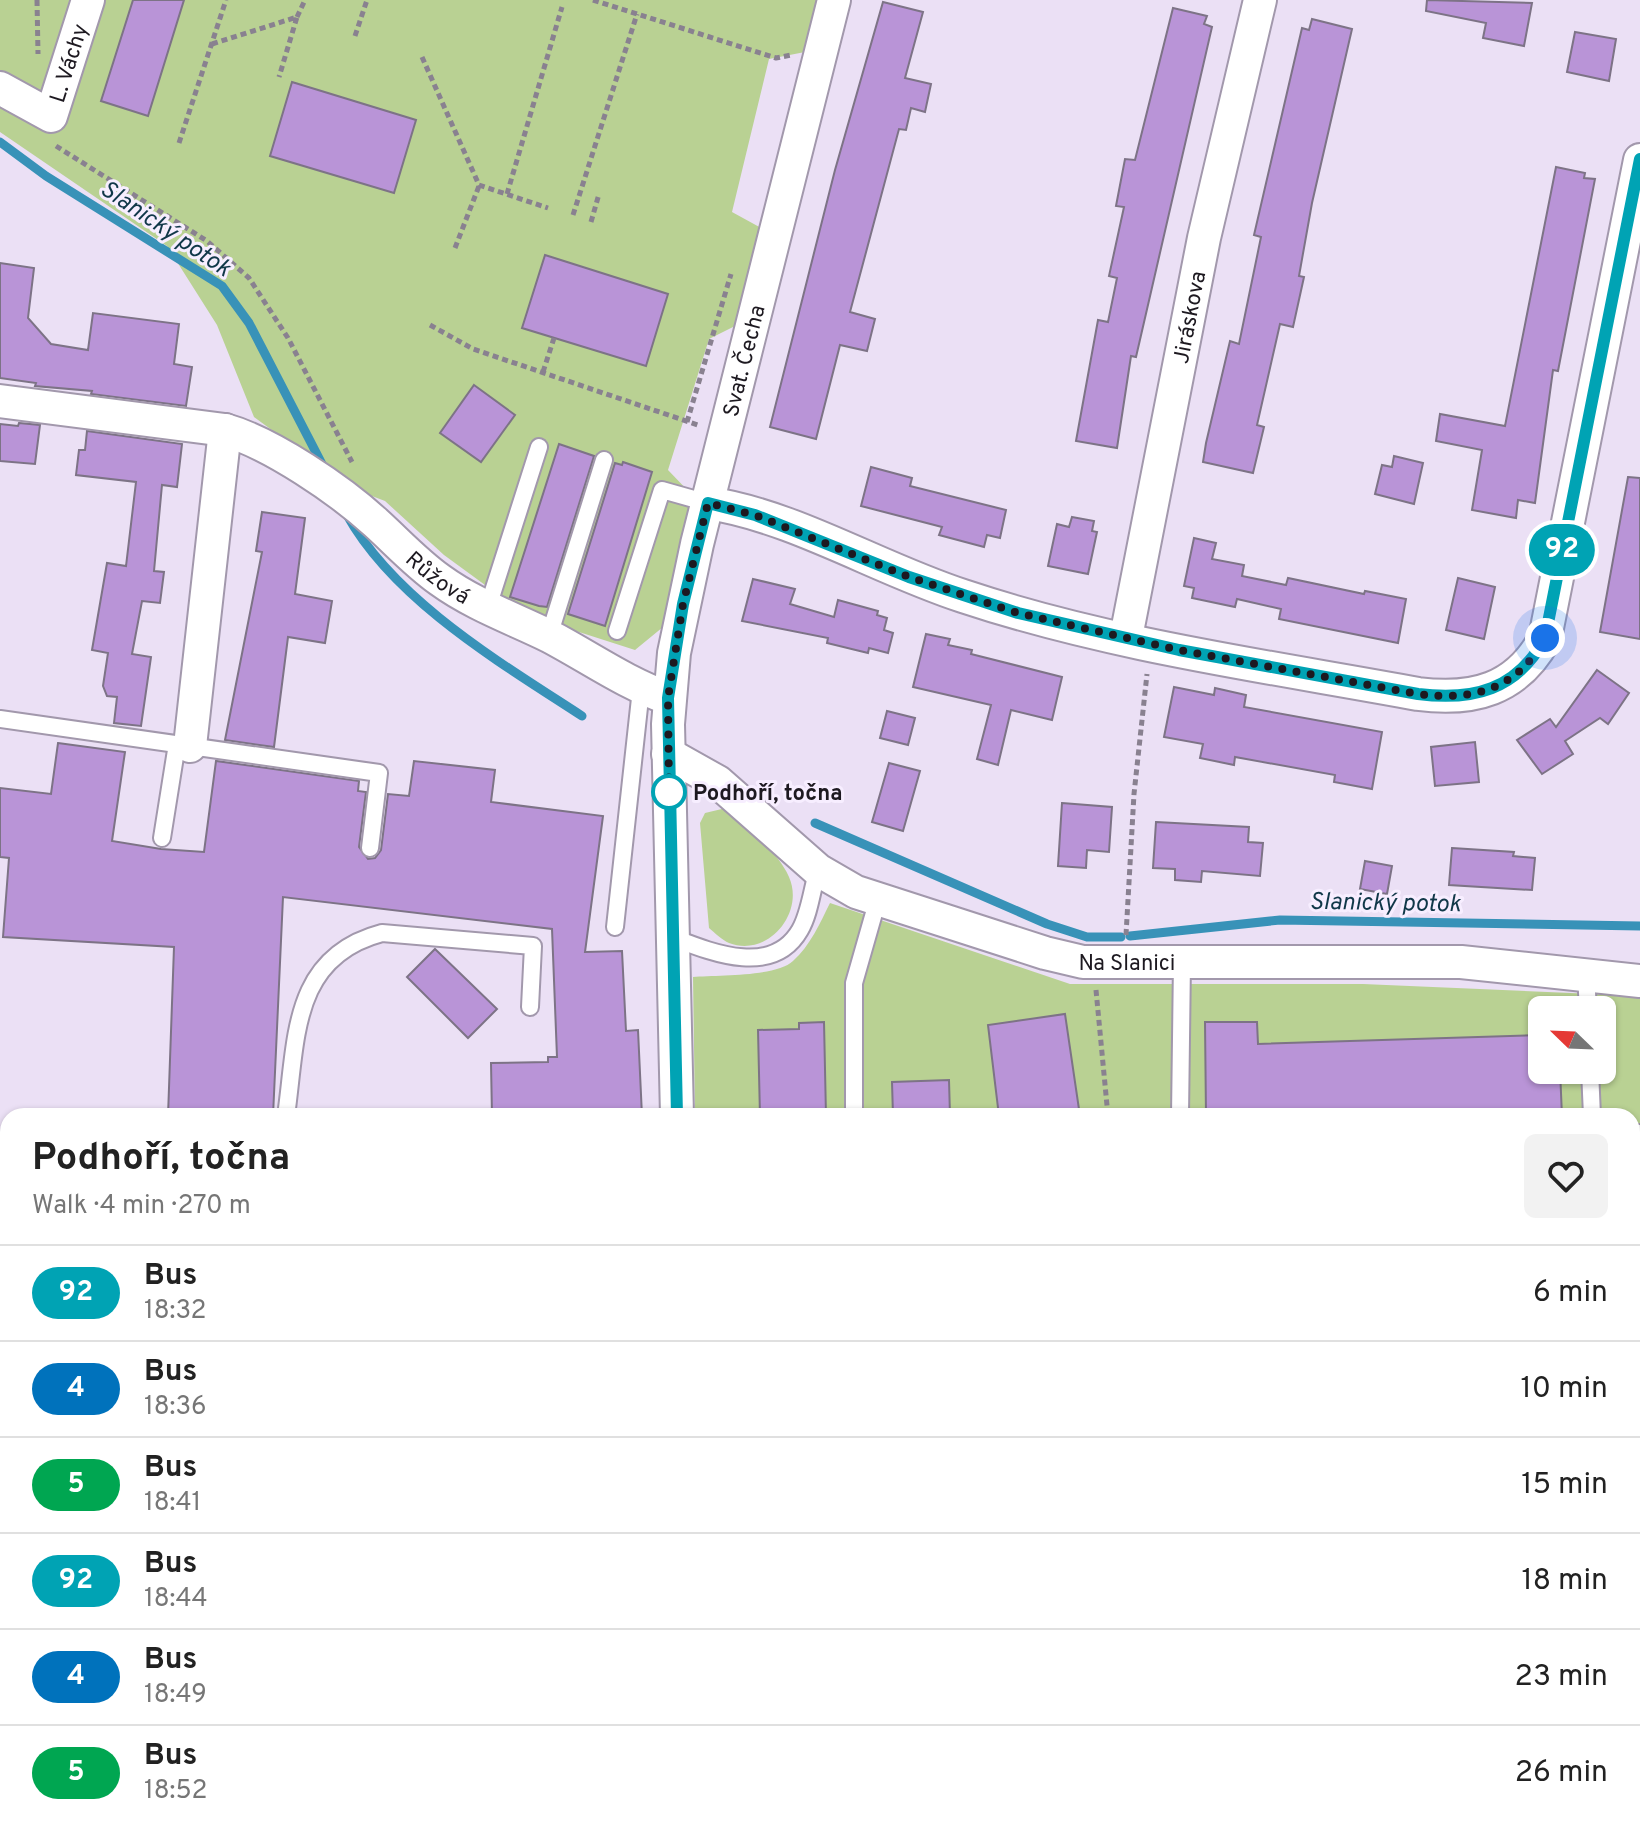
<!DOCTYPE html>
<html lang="en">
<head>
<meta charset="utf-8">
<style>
  :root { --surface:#fff; --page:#f2f2f2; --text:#222; --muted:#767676; --line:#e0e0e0 }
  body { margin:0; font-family:Overpass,sans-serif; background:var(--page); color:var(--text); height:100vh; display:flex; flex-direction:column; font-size:30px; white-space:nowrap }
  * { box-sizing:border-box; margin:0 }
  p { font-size:26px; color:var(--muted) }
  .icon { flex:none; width:44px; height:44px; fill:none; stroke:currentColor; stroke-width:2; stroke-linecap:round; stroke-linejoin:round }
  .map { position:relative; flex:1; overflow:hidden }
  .drawer { position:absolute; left:0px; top:1108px; width:1640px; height:730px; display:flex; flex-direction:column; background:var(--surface); border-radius:24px 24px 0 0; box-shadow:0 2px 6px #0004 }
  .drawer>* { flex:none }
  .badge { padding:0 16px; border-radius:26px; font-size:28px; line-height:52px }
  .needle { width:52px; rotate:293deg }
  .buttons { position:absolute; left:1528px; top:996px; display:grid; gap:16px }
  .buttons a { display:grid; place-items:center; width:88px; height:88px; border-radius:12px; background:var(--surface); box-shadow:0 2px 6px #0004; font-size:40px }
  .you { position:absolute; width:40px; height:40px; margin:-20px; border:6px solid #fff; border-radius:50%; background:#1a73e8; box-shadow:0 0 0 12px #1a73e833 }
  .map>.badge { position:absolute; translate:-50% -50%; box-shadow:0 0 0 4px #fff }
  .round { display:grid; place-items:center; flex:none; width:84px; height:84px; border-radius:12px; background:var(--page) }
  .headline { display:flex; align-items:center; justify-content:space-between; height:136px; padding:0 32px }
  h1 { font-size:38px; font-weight:700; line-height:60px }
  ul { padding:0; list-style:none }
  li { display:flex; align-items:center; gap:24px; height:96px; padding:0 32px; border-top:2px solid var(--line) }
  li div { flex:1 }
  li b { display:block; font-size:30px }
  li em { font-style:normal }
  li .badge { min-width:88px; font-weight:700; text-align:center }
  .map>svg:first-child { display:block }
  .green { fill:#b9d193; fill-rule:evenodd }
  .forest { fill:#93ae66 }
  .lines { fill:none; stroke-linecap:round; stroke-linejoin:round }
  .stream { stroke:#3892b8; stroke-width:9 }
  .building { fill:#b994d7; stroke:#7d7386; stroke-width:2 }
  .lane-casing { stroke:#a298ac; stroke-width:20 }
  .street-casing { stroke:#a298ac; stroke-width:36 }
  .path { stroke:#898190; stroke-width:5; stroke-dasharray:6 4; stroke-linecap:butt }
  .lane { stroke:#fff; stroke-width:16 }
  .street { stroke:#fff; stroke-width:32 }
  .line-casing { stroke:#fff; stroke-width:18 }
  .line { stroke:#00a3b4; stroke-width:12 }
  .walk { stroke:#1d1920; stroke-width:8; stroke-dasharray:0 14.4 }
  .stop-dot { fill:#fff; stroke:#00a3b4; stroke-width:4 }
  .labels { text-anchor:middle; stroke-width:6; stroke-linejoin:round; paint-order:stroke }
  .street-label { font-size:22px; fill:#1d1920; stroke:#f7eeff }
  .stop-label { font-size:22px; font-weight:bold; fill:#1d1920; stroke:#f7eeff; text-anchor:start }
  .water-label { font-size:24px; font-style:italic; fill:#113849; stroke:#f7eeff }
</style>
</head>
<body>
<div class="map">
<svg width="1640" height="1837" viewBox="0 0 1640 1837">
  <rect width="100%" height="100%" fill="#ebe0f5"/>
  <g class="green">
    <path d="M 0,0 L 818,0 L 805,52 L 769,59 L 732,212 L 763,229 L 735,326 L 709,339 L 668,470 L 692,495 L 663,627 L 635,650 L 526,615 L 444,555 L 385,501 L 351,488 L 254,417 L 217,325 L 167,246 L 0,132 Z"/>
    <path d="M 726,808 C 746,828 777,850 789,877 C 805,913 768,958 729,943 C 722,940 715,933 709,928 L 700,823 L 705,813 Z"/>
    <path d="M 830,903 L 1070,984 L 1363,984 L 1640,996 L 1640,1603 L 1632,1607 L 1632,1116 L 695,1116 L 693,977 C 717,975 776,977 793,961 C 810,946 820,923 830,903 ZM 1542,1010 L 1602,1010 L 1602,1070 L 1542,1070 Z"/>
  </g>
  <path class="forest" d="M 1640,1603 L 1640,1837 L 1176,1837 L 1176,1830 L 1632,1830 L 1632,1607 Z"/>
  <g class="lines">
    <g class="stream">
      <path d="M 0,142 L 46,176 L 222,286 L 249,323 L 322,464"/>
      <path d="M 347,515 C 395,601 501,663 582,716"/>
      <path d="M 815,823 L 1047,924 L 1087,937 L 1121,937"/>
      <path d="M 1130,936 L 1280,920 L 1640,926"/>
    </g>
  </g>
  <g class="building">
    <path d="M 133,0 L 184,0 L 148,116 L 101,101 Z"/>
    <path d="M 1427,0 L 1532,3 L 1524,46 L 1483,38 L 1486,23 L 1426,11 Z"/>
    <path d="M 883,2 L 923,12 L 905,78 L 931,84 L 925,112 L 911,108 L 906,130 L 899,129 L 850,312 L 875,319 L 867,351 L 840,345 L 816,439 L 770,427 L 835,170 Z"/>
    <path d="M 1173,8 L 1207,16 L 1204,24 L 1212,27 L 1136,357 L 1131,356 L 1117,448 L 1076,441 L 1098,320 L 1108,322 L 1117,278 L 1109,276 L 1124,207 L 1116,206 L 1125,159 L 1135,160 Z"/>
    <path d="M 1312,19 L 1352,29 L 1312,203 L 1299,276 L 1304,277 L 1293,327 L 1280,324 L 1257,425 L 1264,427 L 1253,473 L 1203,462 L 1206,443 L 1230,341 L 1239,344 L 1261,237 L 1254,235 L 1302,28 L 1309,30 Z"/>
    <path d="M 1575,32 L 1616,39 L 1609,81 L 1567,72 Z"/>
    <path d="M 292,82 L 416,120 L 394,193 L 270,156 Z"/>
    <path d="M 1556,167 L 1585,173 L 1584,178 L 1595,179 L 1558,371 L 1553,370 L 1535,503 L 1518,500 L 1516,518 L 1472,510 L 1482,450 L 1436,441 L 1440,414 L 1505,426 Z"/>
    <path d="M 545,255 L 668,294 L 646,366 L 522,328 Z"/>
    <path d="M 0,263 L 34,268 L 28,318 L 51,344 L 88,350 L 93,313 L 179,324 L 174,364 L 192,367 L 186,406 L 91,394 L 92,391 L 35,386 L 36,383 L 0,378 Z"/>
    <path d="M 474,385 L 515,415 L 481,462 L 440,433 Z"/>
    <path d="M 19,423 L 40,425 L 35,464 L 0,461 L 0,424 L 18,426 Z"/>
    <path d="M 87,431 L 182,444 L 177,487 L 162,485 L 154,571 L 164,572 L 160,603 L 142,601 L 132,654 L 151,657 L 141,726 L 114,723 L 117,697 L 107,696 L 103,686 L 108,653 L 92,650 L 107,563 L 126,566 L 136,482 L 76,475 L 79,450 L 85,450 Z"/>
    <path d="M 559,444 L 594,456 L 547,607 L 539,606 L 510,597 Z"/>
    <path d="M 1394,456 L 1423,463 L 1414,504 L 1375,494 L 1382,465 L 1392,467 Z"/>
    <path d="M 623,462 L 652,472 L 605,626 L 568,614 L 615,463 L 622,465 Z"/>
    <path d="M 871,467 L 912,478 L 910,486 L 1006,510 L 1000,538 L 987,535 L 984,547 L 939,535 L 942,527 L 861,506 Z"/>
    <path d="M 1628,477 L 1640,478 L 1640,639 L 1600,632 Z"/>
    <path d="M 262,512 L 305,518 L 295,594 L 332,601 L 325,643 L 288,637 L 274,747 L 225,740 L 262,552 L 256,551 Z"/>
    <path d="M 1072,517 L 1094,521 L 1092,531 L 1097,532 L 1088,574 L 1048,566 L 1057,524 L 1069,527 Z"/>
    <path d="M 1194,538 L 1216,543 L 1212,559 L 1244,565 L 1242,576 L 1286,585 L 1288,578 L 1364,594 L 1365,591 L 1406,599 L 1398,643 L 1279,619 L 1281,609 L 1237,599 L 1235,607 L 1192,598 L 1194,588 L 1184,586 Z"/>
    <path d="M 1458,578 L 1495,587 L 1484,639 L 1446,630 Z"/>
    <path d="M 753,579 L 795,589 L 790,604 L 834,617 L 838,600 L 878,611 L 877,615 L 887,618 L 884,630 L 893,633 L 888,653 L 869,648 L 868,653 L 827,643 L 828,638 L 742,621 Z"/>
    <path d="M 926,634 L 950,639 L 948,645 L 972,650 L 971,654 L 1062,677 L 1052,720 L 1011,710 L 998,765 L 977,759 L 991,705 L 913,687 Z"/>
    <path d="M 1597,670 L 1629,693 L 1608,724 L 1600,718 L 1565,741 L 1573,754 L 1542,774 L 1517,740 L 1550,719 L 1556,727 Z"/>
    <path d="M 1174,687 L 1214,695 L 1215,688 L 1246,695 L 1244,707 L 1382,732 L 1372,789 L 1334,782 L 1335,775 L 1235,757 L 1234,765 L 1200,758 L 1203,744 L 1164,737 Z"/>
    <path d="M 887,711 L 915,718 L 908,745 L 880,738 Z"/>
    <path d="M 1475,742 L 1479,782 L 1435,786 L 1431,747 Z"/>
    <path d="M 58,743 L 125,752 L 112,841 L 161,849 L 204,852 L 216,761 L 359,781 L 358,791 L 366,792 L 359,847 L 368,859 L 375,858 L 381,850 L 388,794 L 409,796 L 414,761 L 495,770 L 491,802 L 603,816 L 585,952 L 622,951 L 626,1031 L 638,1030 L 642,1116 L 492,1116 L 491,1063 L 548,1062 L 548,1057 L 557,1057 L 552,929 L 283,897 L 273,1116 L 168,1116 L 174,947 L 3,937 L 9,858 L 0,857 L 0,788 L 51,794 Z"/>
    <path d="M 889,763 L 920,771 L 903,831 L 872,822 Z"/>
    <path d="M 1062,803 L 1112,807 L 1109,852 L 1087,850 L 1086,868 L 1058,866 Z"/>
    <path d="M 1156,822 L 1249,827 L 1248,842 L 1263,843 L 1260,876 L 1202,871 L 1201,882 L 1175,880 L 1175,869 L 1153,868 Z"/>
    <path d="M 1452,848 L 1514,852 L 1513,856 L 1535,858 L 1532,890 L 1449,885 Z"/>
    <path d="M 1365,861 L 1392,866 L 1387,894 L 1360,889 Z"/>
    <path d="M 435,949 L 497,1009 L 468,1038 L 407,977 Z"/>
    <path d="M 1065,1014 L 1080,1116 L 999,1116 L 988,1025 Z"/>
    <path d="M 824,1022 L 826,1116 L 760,1116 L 758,1030 L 799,1029 L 799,1023 Z"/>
    <path d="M 1205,1022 L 1257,1022 L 1258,1044 L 1542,1035 L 1542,1070 L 1560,1070 L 1562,1116 L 1206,1116 Z"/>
    <path d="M 949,1080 L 950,1116 L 893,1116 L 892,1082 Z"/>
  </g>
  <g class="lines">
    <defs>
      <g id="lane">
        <path d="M 488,607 L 539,447"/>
        <path d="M 617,631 L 662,490 L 708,503"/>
        <path d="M 549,636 L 604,460"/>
        <path d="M 0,719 L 379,773 L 370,848"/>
        <path d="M 162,838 L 177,744"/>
        <path d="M 615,927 L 641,689"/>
        <path d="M 674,938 C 713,953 773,977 800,930 C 810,913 812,888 818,870"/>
        <path d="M 1586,975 L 1588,1010"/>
        <path d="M 1590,1070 L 1592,1116"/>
        <path d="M 286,1116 C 297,1039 291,957 382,933 L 533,946 L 530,1007"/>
        <path d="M 854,1116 L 854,983 L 878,899"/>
        <path d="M 1180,1116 L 1182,961"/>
        <path d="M 1632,1134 L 1640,1133"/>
        <path d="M 0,1144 L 8,1144"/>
        <path d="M 0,1488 L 8,1496"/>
        <path d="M 372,1830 L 372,1837"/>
        <path d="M 597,1830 L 597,1837"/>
        <path d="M 26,1837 L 27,1830"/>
        <path d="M 1081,1837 L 1081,1830"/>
      </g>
      <g id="street">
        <path id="s1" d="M 0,88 L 51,116 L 88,0"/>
        <path id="s2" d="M 0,401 L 225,430 C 271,443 340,490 376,523 C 397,542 416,563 440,580 C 473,604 512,618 549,636 C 589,657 625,683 668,698"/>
        <path d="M 708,503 C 794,516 879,569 963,596 C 1110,645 1266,666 1418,694 C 1473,701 1517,690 1545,638 L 1640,160"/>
        <path id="s3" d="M 1126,637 L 1204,238 L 1260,0"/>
        <path d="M 190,746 L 225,430"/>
        <path id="s4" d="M 668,754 L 718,782 L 818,870 L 856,892 L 1045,953 L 1083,962 L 1461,962 L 1640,981"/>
        <path id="s5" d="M 677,1116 L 668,724 L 674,653 L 697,544 L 834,0"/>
        <path d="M 0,1313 L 8,1313"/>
        <path d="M 688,1830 L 688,1837"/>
      </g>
    </defs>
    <use href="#lane" class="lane-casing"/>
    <use href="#street" class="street-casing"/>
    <g class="path">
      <path d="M 37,0 L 38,54"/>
      <path d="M 593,0 L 776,58 L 791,55"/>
      <path d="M 297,17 L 305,0"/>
      <path d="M 355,36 L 367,0"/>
      <path d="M 212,44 L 297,17 L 279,77"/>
      <path d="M 422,57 L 479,185 L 548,208"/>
      <path d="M 179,143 L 226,0"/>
      <path d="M 56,146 L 207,241 L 249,278 L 288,338 L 352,462"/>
      <path d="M 507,194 L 562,7"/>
      <path d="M 573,215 L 637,14"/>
      <path d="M 591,222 L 599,194"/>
      <path d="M 455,248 L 479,186"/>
      <path d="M 430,325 L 473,349 L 698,425"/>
      <path d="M 543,372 L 554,338"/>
      <path d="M 687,422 L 731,274"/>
      <path d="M 1126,935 L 1134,794 L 1147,674"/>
      <path d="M 1096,990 L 1108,1116"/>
      <path d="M 1632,1678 L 1640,1679"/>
      <path d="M 1346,1830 L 1350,1837"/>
      <path d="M 1460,1837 L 1462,1830"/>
    </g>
    <use href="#lane" class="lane"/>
    <use href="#street" class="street"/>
  </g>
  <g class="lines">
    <defs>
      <path id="line" d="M 677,1116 L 668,698 L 683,604 L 708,503 L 755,515 L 909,577 L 1018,613 L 1179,650 L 1418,694 C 1473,701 1517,690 1545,638 L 1640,159"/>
    </defs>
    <use href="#line" class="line-casing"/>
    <use href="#line" class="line"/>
    <path class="walk" d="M 669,792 L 668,698 L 683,604 L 708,503 L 755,515 L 909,577 L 1018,613 L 1179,650 L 1418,694 C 1473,701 1517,690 1545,638"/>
  </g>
  <circle class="stop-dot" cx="669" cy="792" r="16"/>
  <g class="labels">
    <g class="street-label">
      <text dy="8" stroke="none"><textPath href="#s1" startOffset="114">L. Váchy</textPath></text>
      <text dy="8" stroke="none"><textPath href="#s3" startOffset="326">Jiráskova</textPath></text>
      <text dy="8" stroke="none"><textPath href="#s5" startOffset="764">Svat. Čecha</textPath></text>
      <text dy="8" stroke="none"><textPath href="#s2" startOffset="488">Růžová</textPath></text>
      <text dy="8" stroke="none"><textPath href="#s4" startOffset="516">Na Slanici</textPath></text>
    </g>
    <g class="stop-label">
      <text x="693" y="800">Podhoří, točna</text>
    </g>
    <g class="water-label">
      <text transform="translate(166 228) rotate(34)" y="8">Slanický potok</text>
      <text transform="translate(1385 902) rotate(1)" y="8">Slanický potok</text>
    </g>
  </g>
</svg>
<div class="buttons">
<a><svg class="needle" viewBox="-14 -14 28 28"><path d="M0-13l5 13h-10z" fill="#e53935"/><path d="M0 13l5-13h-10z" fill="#767676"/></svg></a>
</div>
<div class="you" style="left:1545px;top:638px"></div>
<b class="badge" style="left:1562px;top:550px;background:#00a3b4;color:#fff">92</b>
<section class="drawer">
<div class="headline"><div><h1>Podhoří, točna</h1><p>Walk · 4 min · 270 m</p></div><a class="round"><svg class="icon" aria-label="heart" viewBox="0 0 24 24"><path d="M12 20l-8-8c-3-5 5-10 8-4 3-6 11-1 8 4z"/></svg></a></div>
<ul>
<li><span class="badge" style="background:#00a3b4;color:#fff">92</span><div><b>Bus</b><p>18:32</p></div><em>6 min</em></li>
<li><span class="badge" style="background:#0072bc;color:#fff">4</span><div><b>Bus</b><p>18:36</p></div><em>10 min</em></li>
<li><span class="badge" style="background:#00a651;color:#fff">5</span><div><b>Bus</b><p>18:41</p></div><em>15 min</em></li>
<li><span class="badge" style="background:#00a3b4;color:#fff">92</span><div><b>Bus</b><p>18:44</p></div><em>18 min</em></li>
<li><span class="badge" style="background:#0072bc;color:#fff">4</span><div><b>Bus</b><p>18:49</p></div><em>23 min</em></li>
<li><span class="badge" style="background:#00a651;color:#fff">5</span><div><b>Bus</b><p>18:52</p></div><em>26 min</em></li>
</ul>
</section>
</div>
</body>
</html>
